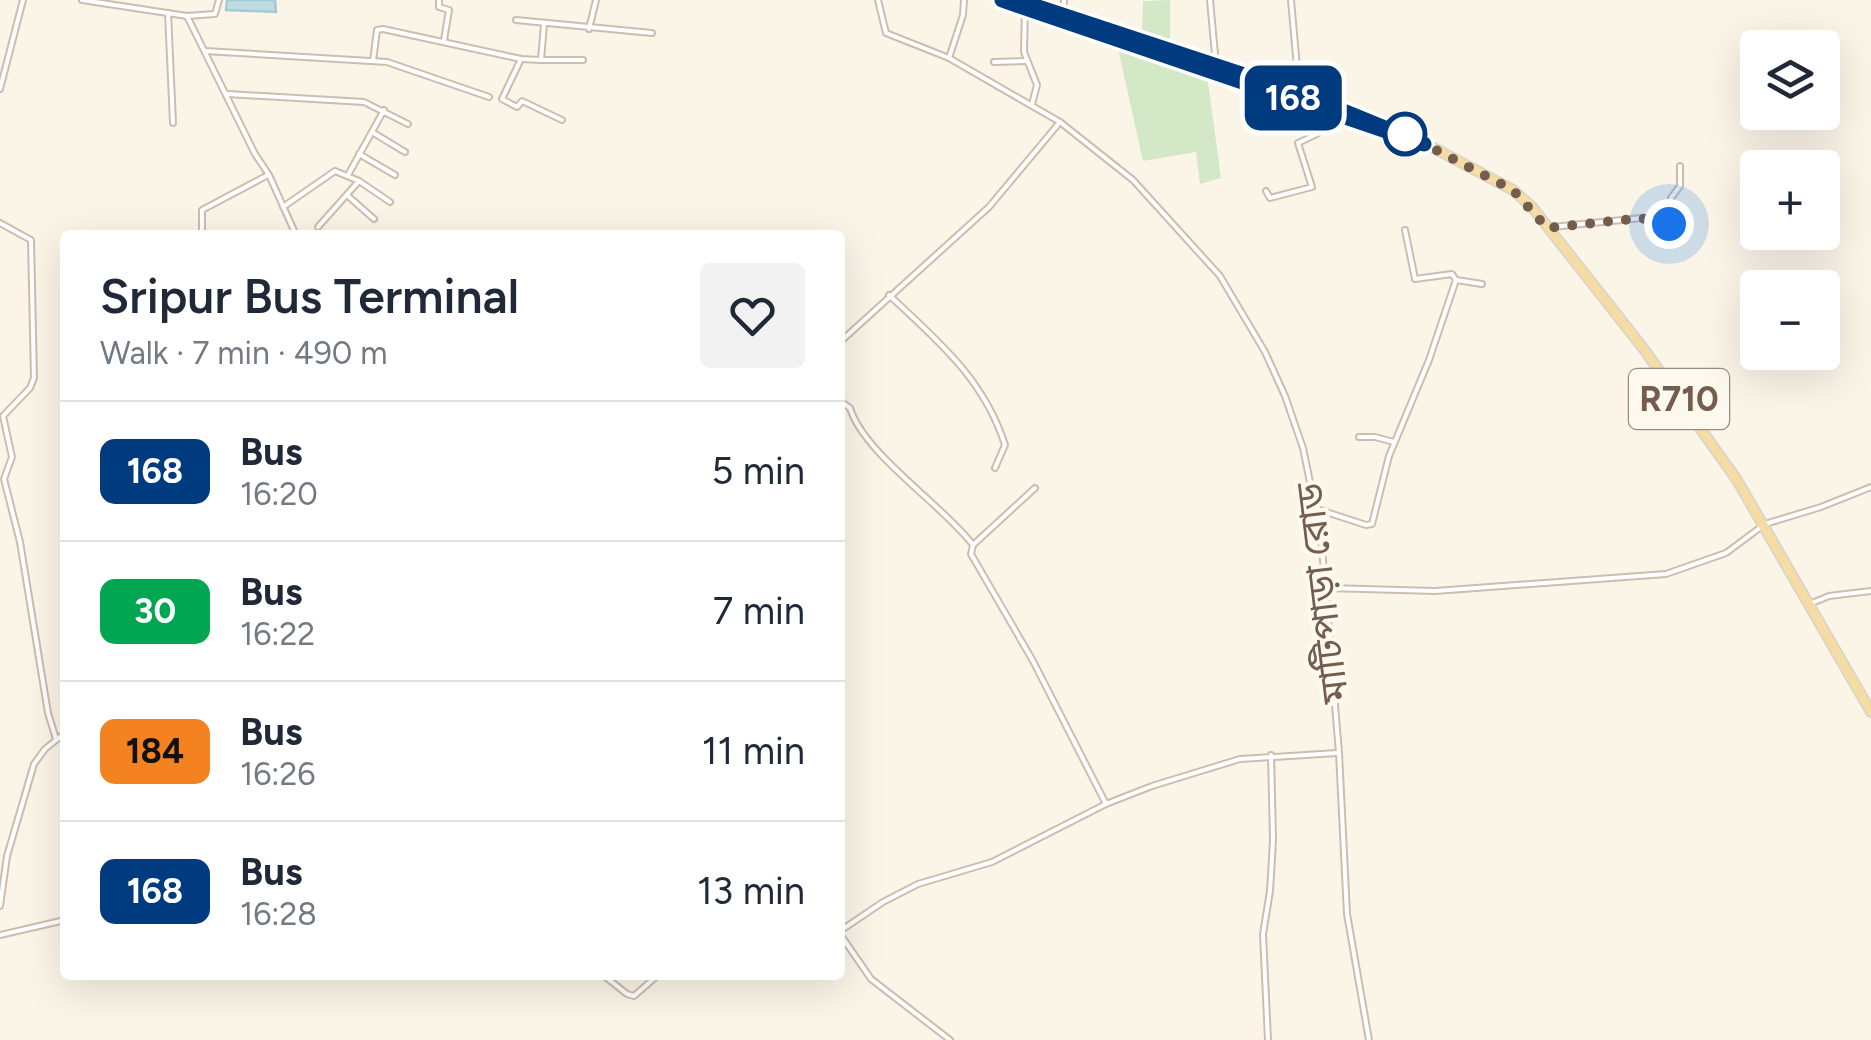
<!DOCTYPE html>
<html lang="en">
<head>
<meta charset="utf-8">
<style>
  :root { --surface:#fff; --page:#f2f2f3; --text:#1f2937; --muted:#747a83; --line:#e0e1e3 }
  body { margin:0; font-family:Figtree,"Noto Sans Bengali",sans-serif; background:var(--page); color:var(--text); height:100vh; display:flex; flex-direction:column; font-size:38px; white-space:nowrap }
  * { box-sizing:border-box; margin:0 }
  p { font-size:32px; color:var(--muted) }
  .icon { flex:none; width:55px; height:55px; fill:none; stroke:currentColor; stroke-width:2; stroke-linecap:round; stroke-linejoin:round }
  .map { position:relative; flex:1; overflow:hidden }
  .sheet { position:absolute; left:60px; top:230px; width:785px; height:750px; display:flex; flex-direction:column; background:var(--surface); border-radius:10px; box-shadow:0 10px 40px #0002 }
  .sheet>* { flex:none }
  .badge { padding:0 20px; border-radius:15px; font-size:35px; line-height:65px }
  .controls { position:absolute; left:1740px; top:30px; display:grid; gap:20px }
  .controls a { display:grid; place-items:center; width:100px; height:100px; border-radius:10px; background:var(--surface); box-shadow:0 10px 40px #0002; font-size:50px }
  .you { position:absolute; width:50px; height:50px; margin:-25px; border:8px solid #fff; border-radius:50%; background:#1a73e8; box-shadow:0 0 0 15px #1a73e833 }
  .map>.badge { position:absolute; translate:-50% -50%; box-shadow:0 0 0 5px #fff }
  .round { display:grid; place-items:center; flex:none; width:105px; height:105px; border-radius:10px; background:var(--page) }
  .overview { display:flex; align-items:center; justify-content:space-between; height:170px; padding:0 40px }
  h1 { font-size:48px; font-weight:600; line-height:75px }
  ul { padding:0; list-style:none }
  li { display:flex; align-items:center; gap:30px; height:140px; padding:0 40px; border-top:2px solid var(--line) }
  li div { flex:1 }
  li b { display:block; font-size:38px }
  li em { font-style:normal }
  li .badge { min-width:110px; font-weight:700; text-align:center }
  .map>svg:first-child { display:block }
  .green { fill:#d2e8c7 }
  .water { fill:#bddce4; stroke:#a4cad5; stroke-width:2.5 }
  .lines { fill:none; stroke-linecap:round; stroke-linejoin:round }
  .minor-casing { stroke:#cdbdae; stroke-width:8 }
  .primary-casing { stroke:#d8d2cd; stroke-width:12 }
  .minor { stroke:#fff; stroke-width:4 }
  .primary { stroke:#f5dca5; stroke-width:9 }
  .line-casing { stroke:#fff; stroke-width:22 }
  .line { stroke:#003b80; stroke-width:15 }
  .walk { stroke:#745d4d; stroke-width:10; stroke-dasharray:0 18 }
  .stop-dot { fill:#fff; stroke:#003b80; stroke-width:5 }
  .labels { text-anchor:middle; stroke-width:8; stroke-linejoin:round; paint-order:stroke }
  .shield { fill:#fef9ee; stroke:#9d8c7d; stroke-width:2.5 }
  .shield-label { font-size:35px; font-weight:bold; fill:#745d4d }
  .street-label { font-size:38px; fill:#745d4d; stroke:#fef9ee }
</style>
</head>
<body>
<div class="map">
<svg width="1871" height="1040" viewBox="0 0 1871 1040">
  <rect width="100%" height="100%" fill="#fbf5e8"/>
  <g class="green">
    <path d="M 1170,0 L 1170,46 L 1142,35 L 1143,1 Z"/>
    <path d="M 1118,48 L 1207,75 L 1221,178 L 1200,184 L 1196,152 L 1143,161 Z"/>
  </g>
  <path class="water" d="M 227,0 L 275,0 L 276,12 L 226,10 Z"/>
  <g class="lines">
    <defs>
      <g id="minor">
        <path d="M 82,0 L 187,16 L 215,14 L 219,0"/>
        <path d="M 439,0 L 439,7 L 449,10 L 444,40"/>
        <path d="M 878,0 L 886,33 L 949,58"/>
        <path d="M 964,0 L 963,15 L 949,58 L 1060,122 L 1133,180 L 1220,276 L 1265,352 L 1285,396 L 1303,448 L 1321,536 L 1339,753 L 1347,914 L 1369,1040"/>
        <path d="M 1210,0 L 1216,65"/>
        <path d="M 1291,0 L 1299,90"/>
        <path d="M 1025,8 L 1024,52 L 1037,85 L 1032,104"/>
        <path d="M 168,13 L 173,123"/>
        <path d="M 1063,15 L 1064,0"/>
        <path d="M 187,16 L 255,154 L 269,175 L 296,235"/>
        <path d="M 516,20 L 652,33"/>
        <path d="M 544,24 L 541,60 L 583,60"/>
        <path d="M 589,29 L 596,0"/>
        <path d="M 205,51 L 387,62 L 489,97"/>
        <path d="M 521,59 L 502,99 L 517,107 L 522,101 L 562,120"/>
        <path d="M 373,61 L 377,30 L 383,29 L 521,59 L 541,60"/>
        <path d="M 994,62 L 1026,61"/>
        <path d="M 0,89 L 23,0"/>
        <path d="M 228,94 L 364,102 L 408,124"/>
        <path d="M 372,132 L 405,152"/>
        <path d="M 359,154 L 395,175"/>
        <path d="M 348,175 L 384,110"/>
        <path d="M 1266,191 L 1270,198 L 1312,187 L 1298,143 L 1317,134 L 1314,110"/>
        <path d="M 348,196 L 374,219"/>
        <path d="M 283,207 L 335,171 L 359,181 L 390,202"/>
        <path d="M 0,223 L 31,240 L 34,378 L 30,388 L 3,416 L 12,457 L 4,479 L 20,542 L 48,713 L 56,739"/>
        <path d="M 318,227 L 359,181"/>
        <path d="M 1552,227 L 1642,218 L 1667,226 L 1671,198 L 1680,186 L 1680,166"/>
        <path d="M 202,235 L 202,210 L 268,175"/>
        <path d="M 1456,280 L 1482,284"/>
        <path d="M 889,295 C 938,341 984,379 1005,445 L 995,468"/>
        <path d="M 840,342 L 989,207 L 1060,122"/>
        <path d="M 840,401 L 850,408 C 864,454 943,505 973,545"/>
        <path d="M 1359,437 L 1375,437 L 1394,442"/>
        <path d="M 1035,488 L 973,545 L 971,554 L 1033,661 L 1106,804"/>
        <path d="M 1317,509 L 1366,525 L 1372,524 L 1389,456 L 1429,360 L 1456,280 L 1452,274 L 1415,279 L 1405,230"/>
        <path d="M 1328,588 L 1435,591 L 1666,574 L 1726,553 L 1765,524 L 1821,507 L 1871,487"/>
        <path d="M 1812,603 L 1829,596 L 1871,591"/>
        <path d="M 0,906 L 7,856 L 34,764 L 45,749 L 65,733"/>
        <path d="M 840,931 L 883,902 L 918,884 L 992,862 L 1106,804 L 1152,786 L 1240,759 L 1337,753"/>
        <path d="M 840,934 L 871,979 L 950,1040"/>
        <path d="M 0,935 L 65,920"/>
        <path d="M 603,975 L 627,994 L 634,996 L 658,975"/>
        <path d="M 1268,1040 L 1263,934 L 1270,891 L 1273,840 L 1271,755"/>
      </g>
      <g id="primary">
        <path d="M 1002,0 L 1024,8"/>
        <path d="M 1017,0 L 1299,93 L 1417,139 L 1513,190 L 1532,207 L 1643,348 L 1737,480 L 1871,712"/>
        <path d="M 1095,32 L 1128,43"/>
        <path d="M 1186,61 L 1327,110"/>
      </g>
    </defs>
    <use href="#minor" class="minor-casing"/>
    <use href="#primary" class="primary-casing"/>
    <use href="#minor" class="minor"/>
    <use href="#primary" class="primary"/>
  </g>
  <g class="lines">
    <defs>
      <path id="line" d="M 1002,0 L 1424,144 L 1299,93 L 1017,0"/>
    </defs>
    <use href="#line" class="line-casing"/>
    <use href="#line" class="line"/>
    <path class="walk" d="M 1405,134 L 1513,190 L 1547,228 L 1642,218 L 1664,226 L 1669,224"/>
  </g>
  <circle class="stop-dot" cx="1405" cy="134" r="20"/>
  <g class="labels">
    <rect class="shield" x="1629" y="369" width="100" height="60" rx="8"/>
    <g class="shield-label">
      <text x="1679" y="411">R710</text>
    </g>
    <g class="street-label">
      <text transform="translate(1322 593) rotate(-97)" y="13">মাটিপাড়া রোড</text>
    </g>
  </g>
</svg>
<div class="controls">
<a><svg class="icon" aria-label="layers" viewBox="0 0 24 24"><path d="M12 4l9 5-9 5-9-5zM3 14l9 5 9-5"/></svg></a>
<a>+</a>
<a>−</a>
</div>
<div class="you" style="left:1669px;top:224px"></div>
<b class="badge" style="left:1293px;top:98px;background:#003b80;color:#fff">168</b>
<section class="sheet">
<div class="overview"><div><h1>Sripur Bus Terminal</h1><p>Walk · 7 min · 490 m</p></div><a class="round"><svg class="icon" aria-label="heart" viewBox="0 0 24 24"><path d="M12 20l-8-8c-3-5 5-10 8-4 3-6 11-1 8 4z"/></svg></a></div>
<ul>
<li><span class="badge" style="background:#003b80;color:#fff">168</span><div><b>Bus</b><p>16:20</p></div><em>5 min</em></li>
<li><span class="badge" style="background:#00a651;color:#fff">30</span><div><b>Bus</b><p>16:22</p></div><em>7 min</em></li>
<li><span class="badge" style="background:#f58220;color:#111">184</span><div><b>Bus</b><p>16:26</p></div><em>11 min</em></li>
<li><span class="badge" style="background:#003b80;color:#fff">168</span><div><b>Bus</b><p>16:28</p></div><em>13 min</em></li>
</ul>
</section>
</div>
</body>
</html>
